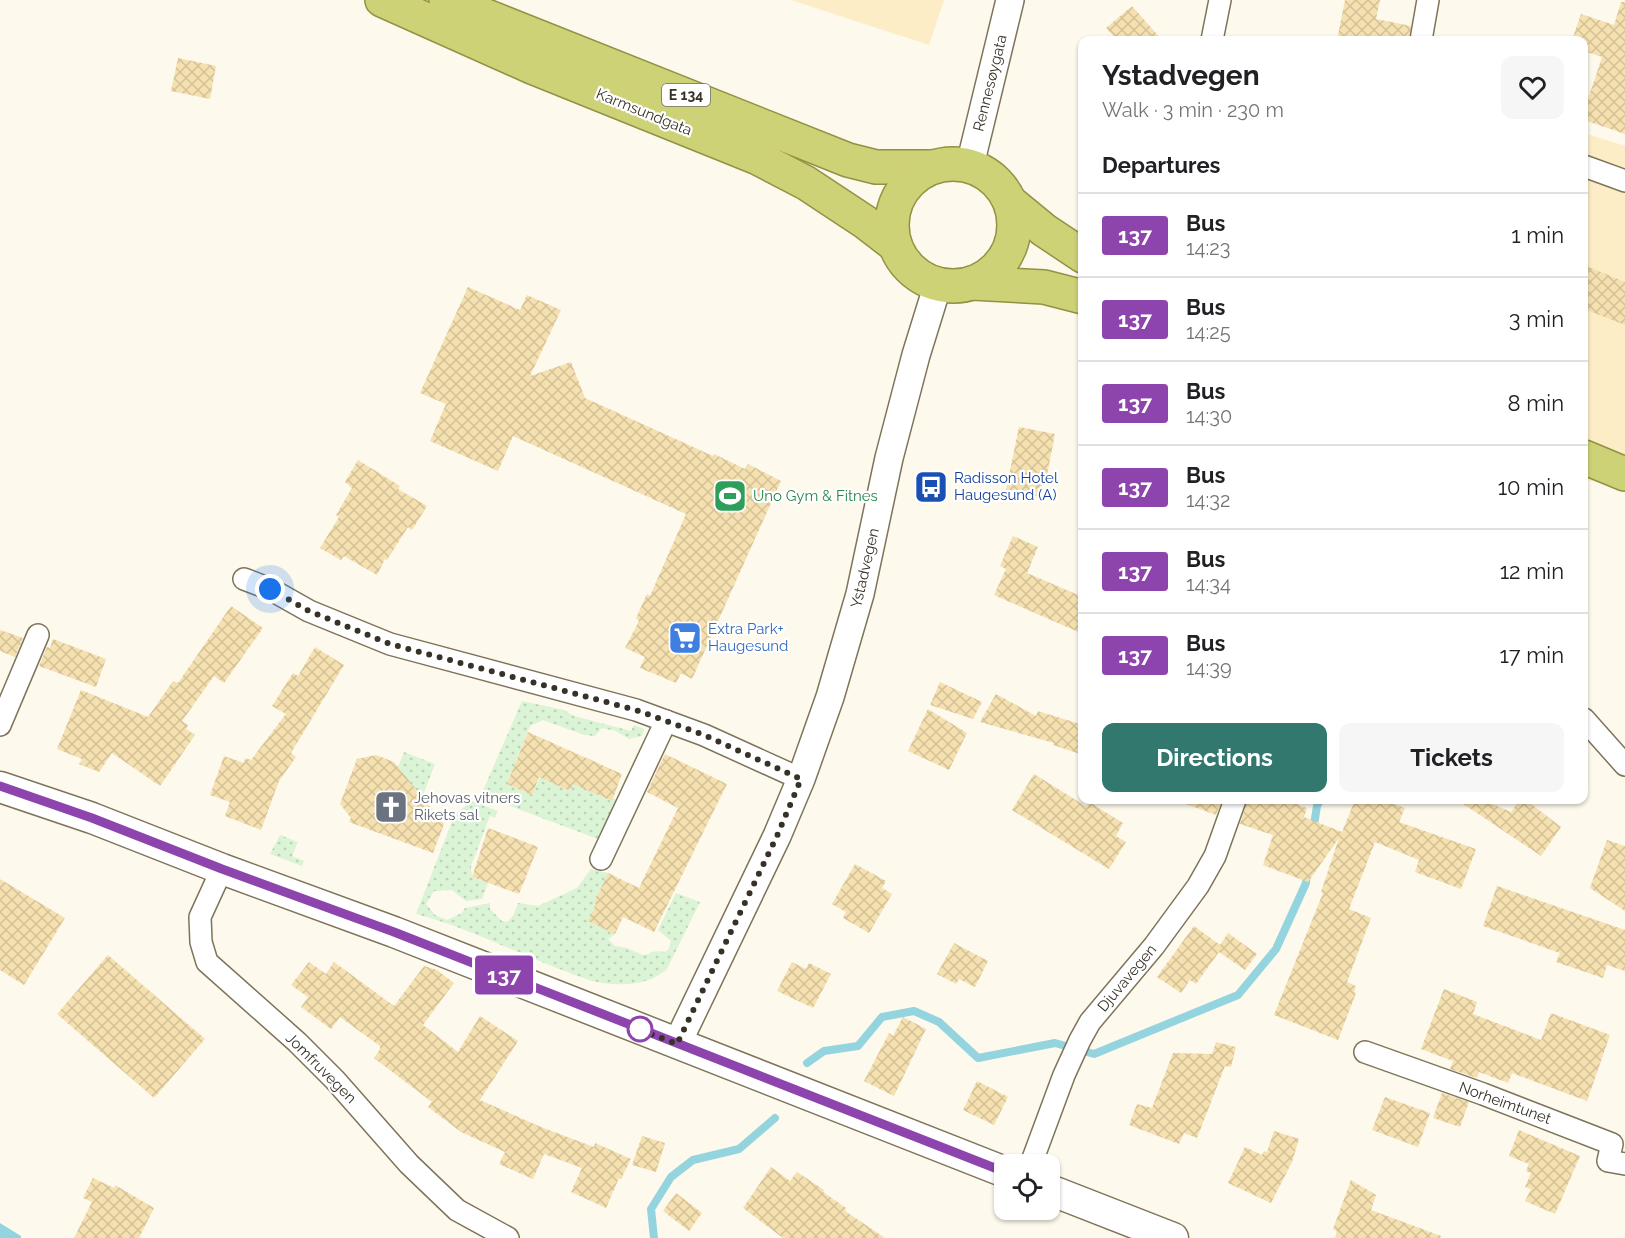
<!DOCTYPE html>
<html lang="en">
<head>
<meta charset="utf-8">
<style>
  :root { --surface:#fff; --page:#f6f6f6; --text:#202124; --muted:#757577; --line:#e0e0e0; --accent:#32786e }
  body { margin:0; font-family:Raleway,sans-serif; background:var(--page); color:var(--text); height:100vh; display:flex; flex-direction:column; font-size:22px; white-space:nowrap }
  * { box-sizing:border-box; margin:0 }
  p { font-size:20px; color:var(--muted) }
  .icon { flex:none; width:33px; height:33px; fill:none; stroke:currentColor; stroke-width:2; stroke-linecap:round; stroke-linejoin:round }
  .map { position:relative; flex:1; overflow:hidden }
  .details { position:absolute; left:1078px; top:36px; width:510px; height:768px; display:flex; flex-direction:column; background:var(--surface); border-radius:12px; box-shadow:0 2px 4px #0004 }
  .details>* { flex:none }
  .badge { padding:0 12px; border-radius:4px; font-size:21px; line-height:39px }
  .fabs { position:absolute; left:994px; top:1154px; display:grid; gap:12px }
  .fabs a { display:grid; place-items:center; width:66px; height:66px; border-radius:12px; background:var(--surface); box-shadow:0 2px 4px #0004; font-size:30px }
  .you { position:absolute; width:30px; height:30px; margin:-15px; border:4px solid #fff; border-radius:50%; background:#1a73e8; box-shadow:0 0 0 9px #1a73e833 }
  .map>.badge { position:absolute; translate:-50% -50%; box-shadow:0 0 0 3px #fff }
  h2 { padding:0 24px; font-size:22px; line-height:54px }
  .round { display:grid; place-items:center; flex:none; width:63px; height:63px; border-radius:12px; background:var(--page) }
  .head { display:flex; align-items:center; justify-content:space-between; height:102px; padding:0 24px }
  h1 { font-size:28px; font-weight:700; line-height:45px }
  .action { display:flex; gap:12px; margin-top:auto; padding:12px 24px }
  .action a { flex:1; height:69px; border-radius:12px; background:var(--accent); color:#fff; font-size:24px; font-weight:700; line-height:69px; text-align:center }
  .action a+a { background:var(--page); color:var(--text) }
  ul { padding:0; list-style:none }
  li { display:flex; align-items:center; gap:18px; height:84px; padding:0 24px; border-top:2px solid var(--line) }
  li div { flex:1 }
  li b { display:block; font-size:22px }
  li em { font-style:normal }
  li .badge { min-width:66px; font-weight:700; text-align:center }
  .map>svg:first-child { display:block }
  .built { fill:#fdedc7 }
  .green { fill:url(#green-dots) }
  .water { fill:#94d4df }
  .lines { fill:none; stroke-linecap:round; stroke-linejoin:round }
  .stream { stroke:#94d4df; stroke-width:8 }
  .building { fill:url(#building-cross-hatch) }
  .minor-casing { stroke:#7f7459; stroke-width:24 }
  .tertiary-casing { stroke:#7f7459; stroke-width:30 }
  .secondary-casing { stroke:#7f7459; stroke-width:33 }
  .trunk-casing { stroke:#919244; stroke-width:36 }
  .minor { stroke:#fff; stroke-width:21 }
  .tertiary { stroke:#fff; stroke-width:27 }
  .secondary { stroke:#fff; stroke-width:30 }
  .trunk { stroke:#ced276; stroke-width:33 }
  .line-casing { stroke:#fff; stroke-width:14 }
  .line { stroke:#8e44ad; stroke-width:9 }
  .walk { stroke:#373227; stroke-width:6; stroke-dasharray:0 10.8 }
  .stop-dot { fill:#fff; stroke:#8e44ad; stroke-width:3 }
  .labels { text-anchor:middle; stroke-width:4.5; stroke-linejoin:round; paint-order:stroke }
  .shield { fill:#fff; stroke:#737068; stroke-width:1.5 }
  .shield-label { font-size:14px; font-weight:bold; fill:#373227 }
  .street-label { font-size:15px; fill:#373227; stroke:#fff }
  .transit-label { font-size:15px; fill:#164399; stroke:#fff; text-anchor:start }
  .leisure-label { font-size:15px; fill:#27864d; stroke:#fff; text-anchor:start }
  .shop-label { font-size:15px; fill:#366cbe; stroke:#fff; text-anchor:start }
  .worship-label { font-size:15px; fill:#5b616d; stroke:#fff; text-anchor:start }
</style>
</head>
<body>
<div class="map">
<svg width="1625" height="1238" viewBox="0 0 1625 1238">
  <defs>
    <pattern id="green-dots" width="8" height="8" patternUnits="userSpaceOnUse" patternTransform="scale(1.5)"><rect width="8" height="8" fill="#daf4d5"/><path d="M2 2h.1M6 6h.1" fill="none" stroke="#bcd2b7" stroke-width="1.8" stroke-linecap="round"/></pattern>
    <pattern id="building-cross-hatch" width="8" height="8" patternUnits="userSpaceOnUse" patternTransform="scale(1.5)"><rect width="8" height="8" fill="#f5e0b0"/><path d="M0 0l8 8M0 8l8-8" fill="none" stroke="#d3c197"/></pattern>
  </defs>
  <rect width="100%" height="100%" fill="#fef9ed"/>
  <g class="built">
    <path d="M 791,0 L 944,0 L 929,45 Z"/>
    <path d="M 1584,133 L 1625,146 L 1625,490 L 1584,479 Z"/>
  </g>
  <g class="green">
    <path d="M 522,701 L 564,710 L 574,716 L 631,731 L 634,725 L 644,729 L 642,736 L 629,739 L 616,731 L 602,728 L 595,736 L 584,735 L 543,720 L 530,726 L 507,784 L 532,795 L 540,777 L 570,791 L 585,757 L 600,764 L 588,790 L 611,801 L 613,798 L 616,800 L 598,839 L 481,795 Z"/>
    <path d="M 404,752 L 435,764 L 421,800 L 398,767 Z"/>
    <path d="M 472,801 L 498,811 L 495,818 L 490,816 L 471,866 L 472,877 L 488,883 L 482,899 L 466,901 L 452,890 L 434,891 L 426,904 L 435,915 L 447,920 L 462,913 L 465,908 L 490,903 L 490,909 L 502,921 L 507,922 L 513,916 L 518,903 L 538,906 L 577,888 L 591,869 L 608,873 L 594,903 L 596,904 L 589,921 L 615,934 L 608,939 L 615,946 L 627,948 L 643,955 C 646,955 649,953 652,952 C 662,949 668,958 671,941 L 658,930 L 676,893 L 700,902 L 667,969 C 649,986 617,987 593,981 C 580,978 567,971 554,967 C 508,949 463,926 416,914 L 455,814 Z"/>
    <path d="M 280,835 L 298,842 L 292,856 L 304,861 L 302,866 L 270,854 Z"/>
  </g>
  <path class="water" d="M 0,1223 L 21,1236 L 21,1238 L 0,1238 Z"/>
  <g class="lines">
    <g class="stream">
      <path d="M 1313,831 L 1317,806 L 1320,800"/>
      <path d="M 807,1063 L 824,1051 L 858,1046 L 882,1017 L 914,1011 L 939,1022 L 978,1058 L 1055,1043 L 1094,1054 L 1238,995 L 1276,949 L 1306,883 L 1307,871"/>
      <path d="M 654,1238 L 651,1209 L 671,1177 L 693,1160 L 739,1149 L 775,1118"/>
    </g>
  </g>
  <g class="building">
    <path d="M 1345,0 L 1380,0 L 1376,19 L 1411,26 L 1409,40 L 1337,40 Z"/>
    <path d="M 1621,2 L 1625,2 L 1625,134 L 1584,120 L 1584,111 L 1602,57 L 1584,51 L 1584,40 L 1572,40 L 1581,14 L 1614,25 Z"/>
    <path d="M 1132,6 L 1162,40 L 1117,40 L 1106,28 Z"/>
    <path d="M 178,58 L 216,66 L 210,99 L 171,91 Z"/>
    <path d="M 1584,265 L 1625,282 L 1625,325 L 1584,309 Z"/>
    <path d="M 468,287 L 520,310 L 527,295 L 561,310 L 530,376 L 571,362 L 585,398 L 713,456 L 714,454 L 745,469 L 748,464 L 781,481 L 692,679 L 681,673 L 676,683 L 640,668 L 645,657 L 625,648 L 639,621 L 636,618 L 647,594 L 650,596 L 686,514 L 513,436 L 498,471 L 430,441 L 446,404 L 420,393 Z"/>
    <path d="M 1019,427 L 1055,434 L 1046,480 L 1043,480 L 1040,497 L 1006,490 Z"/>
    <path d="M 358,460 L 400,486 L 398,489 L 427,506 L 412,530 L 408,527 L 387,560 L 385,559 L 377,575 L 344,556 L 341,560 L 320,548 L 339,517 L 336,515 L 352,488 L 345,482 Z"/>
    <path d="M 1013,536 L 1038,547 L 1027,573 L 1083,597 L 1083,634 L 994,595 L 1006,569 L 1000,566 Z"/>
    <path d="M 231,606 L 263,628 L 224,683 L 214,676 L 182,721 L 188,725 L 186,729 L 195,735 L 160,786 L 112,753 L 99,772 L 79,764 L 82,759 L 57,749 L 81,690 L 148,717 L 173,681 L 178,683 Z"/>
    <path d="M 0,630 L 23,638 L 15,657 L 0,651 Z"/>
    <path d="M 53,639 L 106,659 L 96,687 L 39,666 L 47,647 L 50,648 Z"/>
    <path d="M 315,647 L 344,665 L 291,753 L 296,757 L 279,781 L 261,830 L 225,816 L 230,802 L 210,795 L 224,756 L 244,763 L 245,758 L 251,760 L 286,714 L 272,706 L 293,673 L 298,676 Z"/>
    <path d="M 940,682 L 982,702 L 973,719 L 930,705 Z"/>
    <path d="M 996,694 L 1036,716 L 1038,711 L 1083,725 L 1083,755 L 1053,745 L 1054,743 L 980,722 Z"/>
    <path d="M 928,709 L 967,733 L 949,770 L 908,751 Z"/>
    <path d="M 528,732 L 622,774 L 612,801 L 573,784 L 570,791 L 539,777 L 532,795 L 507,784 Z"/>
    <path d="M 665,754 L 727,784 L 654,932 L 623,917 L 615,934 L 588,921 L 596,904 L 594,903 L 608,873 L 639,888 L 678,808 L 647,792 Z"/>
    <path d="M 376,755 L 394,762 L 444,824 L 433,853 L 349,822 L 351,818 L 340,804 L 357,759 Z"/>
    <path d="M 1034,774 L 1087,807 L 1089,802 L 1123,823 L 1116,836 L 1126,842 L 1109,869 L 1012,810 Z"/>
    <path d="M 1182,800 L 1222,800 L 1216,815 L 1181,802 Z"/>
    <path d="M 1247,800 L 1300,800 L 1298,805 L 1307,808 L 1304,817 L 1342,832 L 1355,800 L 1383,800 L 1405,808 L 1399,822 L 1476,849 L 1461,889 L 1415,872 L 1419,860 L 1375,842 L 1349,909 L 1371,918 L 1347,982 L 1356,986 L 1354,992 L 1356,993 L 1338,1040 L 1274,1015 L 1323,893 L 1321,892 L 1339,838 L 1308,882 L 1263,865 L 1273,835 L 1240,824 Z"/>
    <path d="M 1464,800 L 1483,800 L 1511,812 L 1520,800 L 1526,800 L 1561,827 L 1541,856 L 1462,803 Z"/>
    <path d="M 488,828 L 538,847 L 519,894 L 472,877 Z"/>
    <path d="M 1607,840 L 1625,846 L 1625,911 L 1590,888 Z"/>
    <path d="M 855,864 L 886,881 L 882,888 L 892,894 L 869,933 L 843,918 L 846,912 L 832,904 Z"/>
    <path d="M 0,879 L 65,918 L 24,985 L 0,970 Z"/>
    <path d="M 1497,886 L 1625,930 L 1625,971 L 1607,965 L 1603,978 L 1556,962 L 1560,953 L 1483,926 Z"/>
    <path d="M 1194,926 L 1220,945 L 1228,933 L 1257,954 L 1245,970 L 1219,952 L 1196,984 L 1190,980 L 1181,993 L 1157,977 Z"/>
    <path d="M 954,943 L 988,961 L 975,987 L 959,979 L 956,984 L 937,974 Z"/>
    <path d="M 108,955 L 205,1039 L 154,1098 L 57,1014 Z"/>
    <path d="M 309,962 L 326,974 L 334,962 L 394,1006 L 424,966 L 437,970 L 454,983 L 423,1025 L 458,1052 L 480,1016 L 518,1041 L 480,1100 L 541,1127 L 594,1147 L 595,1143 L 631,1159 L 621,1179 L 619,1178 L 606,1208 L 571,1192 L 582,1168 L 544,1154 L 533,1179 L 499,1164 L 505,1152 L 461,1132 L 428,1107 L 432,1102 L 374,1058 L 380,1049 L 380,1046 L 340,1017 L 331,1029 L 301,1007 L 308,997 L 291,985 Z"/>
    <path d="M 792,962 L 806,969 L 809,963 L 831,974 L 813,1008 L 777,991 Z"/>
    <path d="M 1444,989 L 1477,1002 L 1473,1014 L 1541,1040 L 1551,1013 L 1610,1035 L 1587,1101 L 1512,1073 L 1508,1083 L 1479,1072 L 1477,1078 L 1450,1069 L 1453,1061 L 1421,1049 Z"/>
    <path d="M 903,1017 L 926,1029 L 894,1096 L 864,1081 L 889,1033 L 893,1036 Z"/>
    <path d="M 1216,1042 L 1236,1047 L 1231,1067 L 1225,1066 L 1197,1138 L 1184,1133 L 1179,1144 L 1129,1125 L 1137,1104 L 1152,1108 L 1173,1053 L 1212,1054 Z"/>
    <path d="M 977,1081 L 1008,1097 L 994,1125 L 963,1110 Z"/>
    <path d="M 1442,1093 L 1469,1102 L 1460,1127 L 1433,1118 Z"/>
    <path d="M 1385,1097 L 1430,1113 L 1418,1147 L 1372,1130 Z"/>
    <path d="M 1519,1130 L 1580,1156 L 1555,1214 L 1525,1201 L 1531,1189 L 1525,1187 L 1531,1173 L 1526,1171 L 1529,1164 L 1509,1156 Z"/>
    <path d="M 1274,1131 L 1299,1139 L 1292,1162 L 1271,1203 L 1228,1183 L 1245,1147 L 1262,1155 L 1264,1151 L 1267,1152 Z"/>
    <path d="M 642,1136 L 665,1143 L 656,1172 L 632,1165 Z"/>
    <path d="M 771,1167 L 790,1181 L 797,1172 L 824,1190 L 823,1192 L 846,1208 L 845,1211 L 885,1238 L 783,1238 L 743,1208 Z"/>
    <path d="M 93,1178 L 114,1188 L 115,1185 L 154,1208 L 139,1238 L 74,1238 L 92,1202 L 83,1198 Z"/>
    <path d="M 1351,1180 L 1376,1195 L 1371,1210 L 1441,1236 L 1440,1238 L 1335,1238 L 1337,1231 L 1333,1229 Z"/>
    <path d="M 676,1193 L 702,1213 L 689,1231 L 663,1211 Z"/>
  </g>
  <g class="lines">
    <defs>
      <g id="minor">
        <path d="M 1212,40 L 1220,0"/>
        <path d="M 1421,40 L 1428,0"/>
        <path d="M 1584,166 L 1625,181"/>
        <path d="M 244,579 L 270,589 L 309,611 L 390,644 L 636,710 L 704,735 L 801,779"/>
        <path d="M 1584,719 L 1625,765"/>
        <path d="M 0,725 L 38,635"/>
        <path d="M 601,859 L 666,721"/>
        <path d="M 222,869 L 200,917 L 201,942 L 207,962 L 297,1042 L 335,1080 L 409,1164 L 457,1210 L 508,1238"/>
        <path d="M 1365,1052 L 1483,1094 L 1612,1144 L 1608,1161 L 1625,1164"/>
        <path d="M 1031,1164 L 1064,1075 L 1080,1040 L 1090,1022 L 1154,946 L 1198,886 L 1215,856 L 1235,800"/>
      </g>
      <g id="tertiary">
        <path d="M 970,165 L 1010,0"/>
        <path d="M 677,1044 L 777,836 L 801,779 L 830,697 L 860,594 L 889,458 L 916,355 L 938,284"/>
      </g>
      <g id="secondary">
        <path d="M 0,787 L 92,818 L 222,869 L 394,932 L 1005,1172"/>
        <path d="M 1050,1190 L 1173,1238"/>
      </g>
      <g id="trunk">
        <path d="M 382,0 L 532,67 L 758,158 L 806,183 L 865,222 L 895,245"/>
        <path d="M 446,0 L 848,160 L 876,167 L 932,167"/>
        <circle cx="953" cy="225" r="61"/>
        <path d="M 1010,202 L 1044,230 L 1083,256"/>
        <path d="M 972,283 L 1044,287 L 1083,297"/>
        <path d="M 1584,457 L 1625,474"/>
      </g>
    </defs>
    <use href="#minor" class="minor-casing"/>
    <use href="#tertiary" class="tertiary-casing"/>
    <use href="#secondary" class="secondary-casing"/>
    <use href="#trunk" class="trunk-casing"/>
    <use href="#minor" class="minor"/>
    <use href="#tertiary" class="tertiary"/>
    <use href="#secondary" class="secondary"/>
    <use href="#trunk" class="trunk"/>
  </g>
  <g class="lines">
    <defs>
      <path id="line" d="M 0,786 L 92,818 L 222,869 L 394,932 L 1005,1172"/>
    </defs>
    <use href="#line" class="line-casing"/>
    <use href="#line" class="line"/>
    <path class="walk" d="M 270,589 L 309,611 L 390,644 L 636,710 L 704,735 L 801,779 L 777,836 L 677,1044 L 636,1028 L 640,1029"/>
  </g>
  <defs>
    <symbol id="bus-square" viewBox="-11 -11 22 22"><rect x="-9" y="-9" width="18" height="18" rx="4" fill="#1a4fb4" stroke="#fff"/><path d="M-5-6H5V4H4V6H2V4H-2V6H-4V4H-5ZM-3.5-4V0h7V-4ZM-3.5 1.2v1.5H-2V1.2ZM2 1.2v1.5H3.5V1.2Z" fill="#fff"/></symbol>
    <symbol id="stadium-square" viewBox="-11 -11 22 22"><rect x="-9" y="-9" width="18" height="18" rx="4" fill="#2e9e5b" stroke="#fff"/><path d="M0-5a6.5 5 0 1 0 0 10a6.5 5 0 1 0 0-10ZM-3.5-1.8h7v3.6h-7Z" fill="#fff"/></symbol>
    <symbol id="supermarket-square" viewBox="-11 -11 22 22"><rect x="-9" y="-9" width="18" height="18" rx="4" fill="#3f7fe0" stroke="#fff"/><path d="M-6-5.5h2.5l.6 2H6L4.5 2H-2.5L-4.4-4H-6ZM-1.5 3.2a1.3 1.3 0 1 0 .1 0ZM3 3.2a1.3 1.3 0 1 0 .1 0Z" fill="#fff"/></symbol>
    <symbol id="church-square" viewBox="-11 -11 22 22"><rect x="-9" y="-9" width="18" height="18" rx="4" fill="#6b7280" stroke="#fff"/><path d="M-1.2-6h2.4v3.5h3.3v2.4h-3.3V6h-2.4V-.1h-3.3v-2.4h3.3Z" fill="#fff"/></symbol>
  </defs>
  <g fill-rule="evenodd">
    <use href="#bus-square" x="912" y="468" width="38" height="38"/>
    <use href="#stadium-square" x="711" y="477" width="38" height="38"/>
    <use href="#supermarket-square" x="666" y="619" width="38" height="38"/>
    <use href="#church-square" x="372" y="788" width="38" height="38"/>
  </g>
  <circle class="stop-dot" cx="640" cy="1029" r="12"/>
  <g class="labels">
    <rect class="shield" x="662" y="84" width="48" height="22" rx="4.5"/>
    <g class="shield-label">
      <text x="686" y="100">E 134</text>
    </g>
    <g class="street-label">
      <text transform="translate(990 83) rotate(-76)" y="5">Rennesøygata</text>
      <text transform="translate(644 112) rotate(22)" y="5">Karmsundgata</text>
      <text transform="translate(865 568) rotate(-77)" y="5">Ystadvegen</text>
      <text transform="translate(1127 978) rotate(-50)" y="5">Djuvavegen</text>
      <text transform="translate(321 1068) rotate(45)" y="5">Jomfruvegen</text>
      <text transform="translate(1505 1103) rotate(20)" y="5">Norheimtunet</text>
    </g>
    <g class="transit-label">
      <text x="954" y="483">Radisson Hotel<tspan x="954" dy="17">Haugesund (A)</tspan></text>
    </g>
    <g class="leisure-label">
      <text x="753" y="501">Uno Gym &amp; Fitnes</text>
    </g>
    <g class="shop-label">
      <text x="708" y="634">Extra Park+<tspan x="708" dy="17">Haugesund</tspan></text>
    </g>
    <g class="worship-label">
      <text x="414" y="803">Jehovas vitners<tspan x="414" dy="17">Rikets sal</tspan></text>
    </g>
  </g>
</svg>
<div class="fabs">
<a><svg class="icon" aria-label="locate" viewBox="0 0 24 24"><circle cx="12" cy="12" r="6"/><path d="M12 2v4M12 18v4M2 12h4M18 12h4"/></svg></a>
</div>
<div class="you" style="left:270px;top:589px"></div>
<b class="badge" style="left:504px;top:975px;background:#8e44ad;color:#fff">137</b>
<section class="details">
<div class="head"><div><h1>Ystadvegen</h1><p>Walk · 3 min · 230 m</p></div><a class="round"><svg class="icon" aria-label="heart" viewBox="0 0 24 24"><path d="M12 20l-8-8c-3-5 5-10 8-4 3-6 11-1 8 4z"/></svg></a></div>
<h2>Departures</h2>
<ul>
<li><span class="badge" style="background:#8e44ad;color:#fff">137</span><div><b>Bus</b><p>14:23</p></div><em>1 min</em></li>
<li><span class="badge" style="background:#8e44ad;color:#fff">137</span><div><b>Bus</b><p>14:25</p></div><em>3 min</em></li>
<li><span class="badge" style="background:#8e44ad;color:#fff">137</span><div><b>Bus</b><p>14:30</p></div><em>8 min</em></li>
<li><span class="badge" style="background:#8e44ad;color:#fff">137</span><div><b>Bus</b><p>14:32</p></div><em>10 min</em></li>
<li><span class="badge" style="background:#8e44ad;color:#fff">137</span><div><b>Bus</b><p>14:34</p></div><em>12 min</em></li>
<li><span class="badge" style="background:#8e44ad;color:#fff">137</span><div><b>Bus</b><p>14:39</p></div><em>17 min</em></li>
</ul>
<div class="action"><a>Directions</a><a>Tickets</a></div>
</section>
</div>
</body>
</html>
